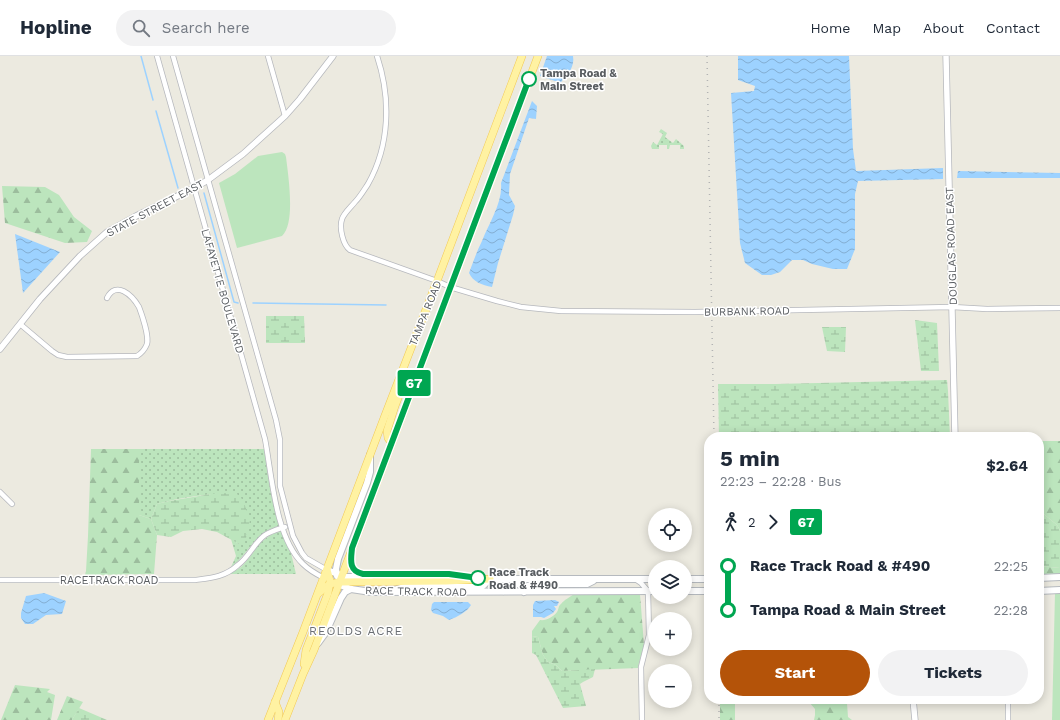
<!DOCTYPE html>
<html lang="en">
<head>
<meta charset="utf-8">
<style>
  :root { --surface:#fff; --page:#f2f2f3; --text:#1f2937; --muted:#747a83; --line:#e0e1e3; --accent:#b45309 }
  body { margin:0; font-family:"Work Sans",sans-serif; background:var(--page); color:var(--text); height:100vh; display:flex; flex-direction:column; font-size:15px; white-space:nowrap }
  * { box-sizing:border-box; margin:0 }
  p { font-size:13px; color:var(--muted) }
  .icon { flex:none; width:22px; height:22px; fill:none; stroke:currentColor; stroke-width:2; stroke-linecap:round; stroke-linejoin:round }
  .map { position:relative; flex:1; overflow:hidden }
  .details { position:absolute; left:704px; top:376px; width:340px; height:272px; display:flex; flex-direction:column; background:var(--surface); border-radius:16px; box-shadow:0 2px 10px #0003 }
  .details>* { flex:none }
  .badge { padding:0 8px; border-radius:3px; font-size:14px; line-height:26px }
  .controls { position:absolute; left:648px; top:452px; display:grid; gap:8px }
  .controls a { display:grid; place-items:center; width:44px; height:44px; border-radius:50%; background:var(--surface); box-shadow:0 2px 10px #0003; font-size:20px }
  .map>.badge { position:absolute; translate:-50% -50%; box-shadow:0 0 0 2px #fff }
  .legs { display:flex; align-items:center; gap:6px; height:44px; padding:0 16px; font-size:13px }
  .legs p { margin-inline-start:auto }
  .summary { display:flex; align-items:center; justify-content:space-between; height:68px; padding:0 16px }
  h1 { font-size:22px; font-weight:700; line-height:30px }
  .cta { display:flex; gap:8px; margin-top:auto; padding:8px 16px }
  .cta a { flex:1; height:46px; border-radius:24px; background:var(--accent); color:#fff; font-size:16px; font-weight:700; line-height:46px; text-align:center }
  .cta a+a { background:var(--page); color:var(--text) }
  ul { padding:0 16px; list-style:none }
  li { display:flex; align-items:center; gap:14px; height:44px; font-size:15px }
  li i { display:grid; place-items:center; width:6px; height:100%; margin:0 5px; background:currentColor }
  li i::after { content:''; width:10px; height:10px; margin:-5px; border:3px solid; border-radius:50%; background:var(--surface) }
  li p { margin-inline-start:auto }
  li:first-child i { background:linear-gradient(#0000 50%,currentColor 0) }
  li:last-child i { background:linear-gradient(currentColor 50%,#0000 0) }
  header { display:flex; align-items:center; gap:24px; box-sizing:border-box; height:56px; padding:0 20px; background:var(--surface); border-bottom:1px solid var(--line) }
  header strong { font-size:19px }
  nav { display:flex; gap:22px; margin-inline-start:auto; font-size:14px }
  .search { width:280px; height:36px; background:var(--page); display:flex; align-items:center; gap:10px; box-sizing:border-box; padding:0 14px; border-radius:22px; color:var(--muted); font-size:15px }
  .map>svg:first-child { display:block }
  .grass { fill:url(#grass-dots) }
  .forest { fill:url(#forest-firs) }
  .wetland { fill:url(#wetland-marsh) }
  .park { fill:#bce5bd }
  .water { fill:url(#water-waves) }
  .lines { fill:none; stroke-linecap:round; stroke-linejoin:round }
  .stream { stroke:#9dd2ff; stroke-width:1.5 }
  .minor-casing { stroke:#b6b8bd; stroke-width:6 }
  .tertiary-casing { stroke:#b6b8bd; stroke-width:7 }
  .secondary-casing { stroke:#b6babf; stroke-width:8 }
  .primary-casing { stroke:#f2c954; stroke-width:8 }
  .minor { stroke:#fff; stroke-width:4.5 }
  .tertiary { stroke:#fff; stroke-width:5.5 }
  .secondary { stroke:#fff; stroke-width:6 }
  .primary { stroke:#fff2a2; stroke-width:7 }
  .rail { stroke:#b2b3b3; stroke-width:1.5; stroke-dasharray:1 5; stroke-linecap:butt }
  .line-1-casing { stroke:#fff; stroke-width:9 }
  .line-1 { stroke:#00a651; stroke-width:6 }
  .stop-1-dot { fill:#fff; stroke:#00a651; stroke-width:2 }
  .labels { text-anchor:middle; stroke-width:3; stroke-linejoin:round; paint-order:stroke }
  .stop-label { font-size:11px; font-weight:bold; fill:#595d61; stroke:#fff; text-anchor:start }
  .street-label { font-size:11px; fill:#595d61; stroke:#fff }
  .neighbourhood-label { font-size:12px; letter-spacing:1px; fill:#6a6e73; stroke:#fff }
</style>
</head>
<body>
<header>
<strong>Hopline</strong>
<div class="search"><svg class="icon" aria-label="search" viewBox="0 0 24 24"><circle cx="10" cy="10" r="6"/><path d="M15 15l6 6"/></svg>Search here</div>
<nav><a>Home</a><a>Map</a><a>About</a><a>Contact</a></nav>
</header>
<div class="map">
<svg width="1060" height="664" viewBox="0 0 1060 664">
  <defs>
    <pattern id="grass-dots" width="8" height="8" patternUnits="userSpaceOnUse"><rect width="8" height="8" fill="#bce5bd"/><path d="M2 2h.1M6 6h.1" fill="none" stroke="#9cbd9d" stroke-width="1.8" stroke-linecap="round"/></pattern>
    <pattern id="forest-firs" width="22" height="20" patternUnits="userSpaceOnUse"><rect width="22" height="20" fill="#bce5bd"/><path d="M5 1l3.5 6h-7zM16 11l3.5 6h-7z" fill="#9cbd9d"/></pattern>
    <pattern id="wetland-marsh" width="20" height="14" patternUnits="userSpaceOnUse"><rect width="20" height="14" fill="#bce5bd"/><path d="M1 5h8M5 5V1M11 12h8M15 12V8" fill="none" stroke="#9cbd9d"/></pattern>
    <pattern id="water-waves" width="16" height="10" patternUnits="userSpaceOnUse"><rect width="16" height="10" fill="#9dd2ff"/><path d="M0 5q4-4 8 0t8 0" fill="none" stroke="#83aed2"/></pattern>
  </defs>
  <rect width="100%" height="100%" fill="#eceae0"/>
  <g class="grass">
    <path d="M 661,73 L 667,77 L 665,81 L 673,87 L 676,83 L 684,90 L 684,93 L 680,93 L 680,89 L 670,89 L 669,93 L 667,93 L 667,89 L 659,89 L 659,93 L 652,93 L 651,90 L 653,86 L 657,89 L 663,78 L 659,76 Z"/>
    <path d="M 139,393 L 264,393 L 271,438 L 279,470 C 273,472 267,474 262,478 C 250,488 244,502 231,511 L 236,500 L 231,483 L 239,488 L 236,437 C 210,437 183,441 157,448 L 151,463 L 139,459 Z"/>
    <path d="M 281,475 L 291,497 L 296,518 L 230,518 C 233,516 238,513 241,511 C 257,496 257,482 281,475 Z"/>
  </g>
  <g class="forest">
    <path d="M 2,130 L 45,131 L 59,139 L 74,161 L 92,175 L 87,186 L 65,187 L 5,167 Z"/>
    <path d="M 1039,385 L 1060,385 L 1060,474 L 1057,469 L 1039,454 Z"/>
    <path d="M 91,393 L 139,393 L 139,459 L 151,463 L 157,479 L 154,518 L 85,519 L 86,515 L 88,480 Z"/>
    <path d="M 1039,510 L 1060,512 L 1060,517 L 1056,518 L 1039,518 Z"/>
    <path d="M 574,538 L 640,538 L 644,589 L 639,607 L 638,612 L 562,615 L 556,609 L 548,606 L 543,599 L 538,581 L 532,580 L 532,575 L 540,564 C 546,565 553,561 557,556 C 559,553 558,550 561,548 C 564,544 570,541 574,538 Z"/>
    <path d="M 15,629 L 50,633 L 47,636 L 55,639 L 51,664 L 1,664 Z"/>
    <path d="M 67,640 L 83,646 L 72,664 L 57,664 Z"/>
    <path d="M 810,643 L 834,643 L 847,647 L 848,661 L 852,664 L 814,664 L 815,659 L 815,653 L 809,646 Z"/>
    <path d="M 735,645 L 735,664 L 720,664 L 720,646 Z"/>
  </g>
  <g class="wetland">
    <path d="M 266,260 L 304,260 L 305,287 L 266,287 Z"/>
    <path d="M 915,264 L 937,267 L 939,315 L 921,315 Z"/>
    <path d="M 822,271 L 846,271 L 845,296 L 827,295 Z"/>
    <path d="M 947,324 L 948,335 L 950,381 L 719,381 L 718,328 L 775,328 Z"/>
    <path d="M 217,437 L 236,437 L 243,444 L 250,464 L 246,482 L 239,488 L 217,476 L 202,473 L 183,475 L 171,481 L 157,479 L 151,463 L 157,448 L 169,445 Z"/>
    <path d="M 1039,454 L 1057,469 L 1060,474 L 1060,512 L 1039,510 Z"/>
    <path d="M 532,580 L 538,581 L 543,599 L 548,606 L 556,609 L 562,615 L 595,613 L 593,621 L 583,626 L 580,628 L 586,650 L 563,652 L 536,599 L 532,597 Z"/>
    <path d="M 79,652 L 107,664 L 72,664 Z"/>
  </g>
  <g class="park">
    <path d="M 282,96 L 285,98 L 286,101 C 288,118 296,168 282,180 L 237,192 L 219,127 L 235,118 L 258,100 Z"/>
    <path d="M 1060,536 L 1060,664 L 1052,664 L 1055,537 Z"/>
  </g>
  <g class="water">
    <path d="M 547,0 L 573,0 C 575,10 568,19 561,26 L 555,25 L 540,20 Z"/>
    <path d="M 738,0 L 849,0 L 853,93 L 856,115 L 943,112 L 943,123 L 858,125 L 855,138 L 855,193 L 847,213 L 833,213 L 812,208 L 803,204 L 792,204 L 780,216 L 771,219 L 762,219 L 745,207 L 740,187 L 731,37 L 754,35 L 755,30 L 738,24 Z"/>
    <path d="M 532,45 L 537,50 L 536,63 L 529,62 L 510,118 L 509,139 L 515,150 L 513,159 L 498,207 L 492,231 C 482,229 473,226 469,217 C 473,206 477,195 482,185 C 489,167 503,146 501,127 Z"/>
    <path d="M 958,115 L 1060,117 L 1060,122 L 957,122 Z"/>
    <path d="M 15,178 L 60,196 L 23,237 Z"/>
    <path d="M 44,537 L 66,545 L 62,558 L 46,559 L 33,568 L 25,568 L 21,562 L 21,557 L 26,540 Z"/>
    <path d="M 555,544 L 559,546 L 557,550 L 554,550 L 556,553 L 553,557 L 544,562 L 541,561 L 533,561 L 533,549 L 535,545 Z"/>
    <path d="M 434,546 L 468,546 L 471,549 C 467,556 457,561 449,564 L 443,560 L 433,557 L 431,554 L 432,548 Z"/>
  </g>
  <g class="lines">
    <g class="stream">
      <path d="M 141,0 L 153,44"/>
      <path d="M 156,55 L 178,132"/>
      <path d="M 204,137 L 234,246 L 238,247"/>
      <path d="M 253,247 L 386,249"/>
    </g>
    <defs>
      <g id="minor">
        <path d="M 157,0 L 265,383 C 272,420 275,481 303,508 C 309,514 316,518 324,522"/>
        <path d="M 173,0 L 276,364 L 280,384 L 280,430 L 293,480 L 302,497 L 306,502 L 327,514"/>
        <path d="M 268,0 L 285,60"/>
        <path d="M 377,0 C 391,42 390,89 368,128 C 364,134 360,141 355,146 C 351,151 344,157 342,163 C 339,172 343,189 350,194 L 437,225 L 450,231 L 497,245 L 521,251 L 561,255 L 695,256 L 952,251 L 987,253 L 1060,252"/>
        <path d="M 20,268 L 52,295 L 58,299 L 67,301 L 137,300 C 142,297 145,293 147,288 C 149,280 142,259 139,251 C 132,239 116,224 107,242"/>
        <path d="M 0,436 L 12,448"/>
        <path d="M 635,523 L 641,527 L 648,535 L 649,579 L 641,611 L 642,664"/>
        <path d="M 0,524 L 195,524 C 211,522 225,521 238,509 C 249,501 254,487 265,479 C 271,475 279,473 285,471"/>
        <path d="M 1008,664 L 1008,643"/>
      </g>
      <g id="tertiary">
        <path d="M 946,0 L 955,381"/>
        <path d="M 0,293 L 40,243 L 80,200 L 107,176 L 136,160 L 194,132 L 208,124 L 243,98 L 285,60 L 300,43 L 333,0"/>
        <path d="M 913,643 L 915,664"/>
      </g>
      <g id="secondary">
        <path d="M 327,514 L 346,521 L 370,521"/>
        <path d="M 337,520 L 336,513 L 338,503 L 367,427 L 370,416 L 370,399"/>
        <path d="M 1039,522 L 1060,521"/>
        <path d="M 487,523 L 655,523"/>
        <path d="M 490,523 L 494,530 L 503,535"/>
        <path d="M 685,523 L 709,523"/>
        <path d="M 513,524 L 521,530 L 524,536 L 528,530 L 535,528 L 587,528 L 593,525"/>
        <path d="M 334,527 L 351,533 L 371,536 L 655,535"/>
        <path d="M 394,534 L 405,531 L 479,531 L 483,530 L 490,523"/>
        <path d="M 685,535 L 709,535"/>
        <path d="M 1039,535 L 1060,534"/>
        <path d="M 318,587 L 326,576 L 341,542 L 345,536 L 351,533"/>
      </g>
      <g id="primary">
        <path d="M 391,386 L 388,382 L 387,375 L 395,350 L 403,329 L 405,317"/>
        <path d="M 351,498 C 350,508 352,515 363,518 L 449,518 L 467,521"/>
        <path d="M 319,537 C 325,531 330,527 339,526 L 446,525 L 490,523"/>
        <path d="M 304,608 L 306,594 L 328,537 L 330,525 L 327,514"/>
        <path d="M 275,646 L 279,656 L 278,664"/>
        <path d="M 268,664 L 303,576 L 384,362 L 437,225 L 522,0"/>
        <path d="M 285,664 L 303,618 L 314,594 L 538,0"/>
      </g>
    </defs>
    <use href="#minor" class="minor-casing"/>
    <use href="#tertiary" class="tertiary-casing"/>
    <use href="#secondary" class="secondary-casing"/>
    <use href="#primary" class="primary-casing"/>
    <use href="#minor" class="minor"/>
    <use href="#tertiary" class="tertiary"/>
    <use href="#secondary" class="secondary"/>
    <use href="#primary" class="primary"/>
    <g class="rail">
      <path d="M 707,0 L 714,381"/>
      <path d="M 719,643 L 719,664"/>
    </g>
  </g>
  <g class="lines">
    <defs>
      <path id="line-1" d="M 478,522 L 449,518 L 363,518 C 348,515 351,503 352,492 L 529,23"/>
    </defs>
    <use href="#line-1" class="line-1-casing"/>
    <use href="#line-1" class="line-1"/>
  </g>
  <g class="stop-1-dot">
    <circle cx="529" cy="23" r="7"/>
    <circle cx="478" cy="522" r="7"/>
  </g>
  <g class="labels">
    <g class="stop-label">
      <text x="540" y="21">Tampa Road &amp;<tspan x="540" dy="13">Main Street</tspan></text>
      <text x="489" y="520">Race Track<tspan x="489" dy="13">Road &amp; #490</tspan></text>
    </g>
    <g class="street-label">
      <text transform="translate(155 152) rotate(-28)" y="4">STATE STREET EAST</text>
      <text transform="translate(951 190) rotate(-92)" y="4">DOUGLAS ROAD EAST</text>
      <text transform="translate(223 235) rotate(74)" y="4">LAFAYETTE BOULEVARD</text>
      <text transform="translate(747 255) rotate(-1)" y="4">BURBANK ROAD</text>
      <text transform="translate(425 257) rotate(-68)" y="4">TAMPA ROAD</text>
      <text x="109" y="528">RACETRACK ROAD</text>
      <text transform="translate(416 535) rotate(1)" y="4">RACE TRACK ROAD</text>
    </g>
    <g class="neighbourhood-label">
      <text x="356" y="579">REOLDS ACRE</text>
    </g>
  </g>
</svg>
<div class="controls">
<a><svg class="icon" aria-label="locate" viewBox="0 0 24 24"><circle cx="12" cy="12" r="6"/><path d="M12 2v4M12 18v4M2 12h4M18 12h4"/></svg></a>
<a><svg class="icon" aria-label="layers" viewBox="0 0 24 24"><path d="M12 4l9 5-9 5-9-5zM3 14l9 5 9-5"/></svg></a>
<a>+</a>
<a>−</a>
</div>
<b class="badge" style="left:414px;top:327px;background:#00a651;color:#fff">67</b>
<section class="details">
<div class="summary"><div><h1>5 min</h1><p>22:23 – 22:28 · Bus</p></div><b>$2.64</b></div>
<div class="legs"><svg class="icon" aria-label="walk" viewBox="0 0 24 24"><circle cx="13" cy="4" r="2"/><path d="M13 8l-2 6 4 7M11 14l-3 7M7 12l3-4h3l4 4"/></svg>2<svg class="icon" aria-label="forward" viewBox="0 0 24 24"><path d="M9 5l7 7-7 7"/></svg><b class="badge" style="background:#00a651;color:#fff">67</b></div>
<ul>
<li><i style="color:#00a651"></i><b>Race Track Road &amp; #490</b><p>22:25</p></li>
<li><i style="color:#00a651"></i><b>Tampa Road &amp; Main Street</b><p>22:28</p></li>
</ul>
<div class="cta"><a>Start</a><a>Tickets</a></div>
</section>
</div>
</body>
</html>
